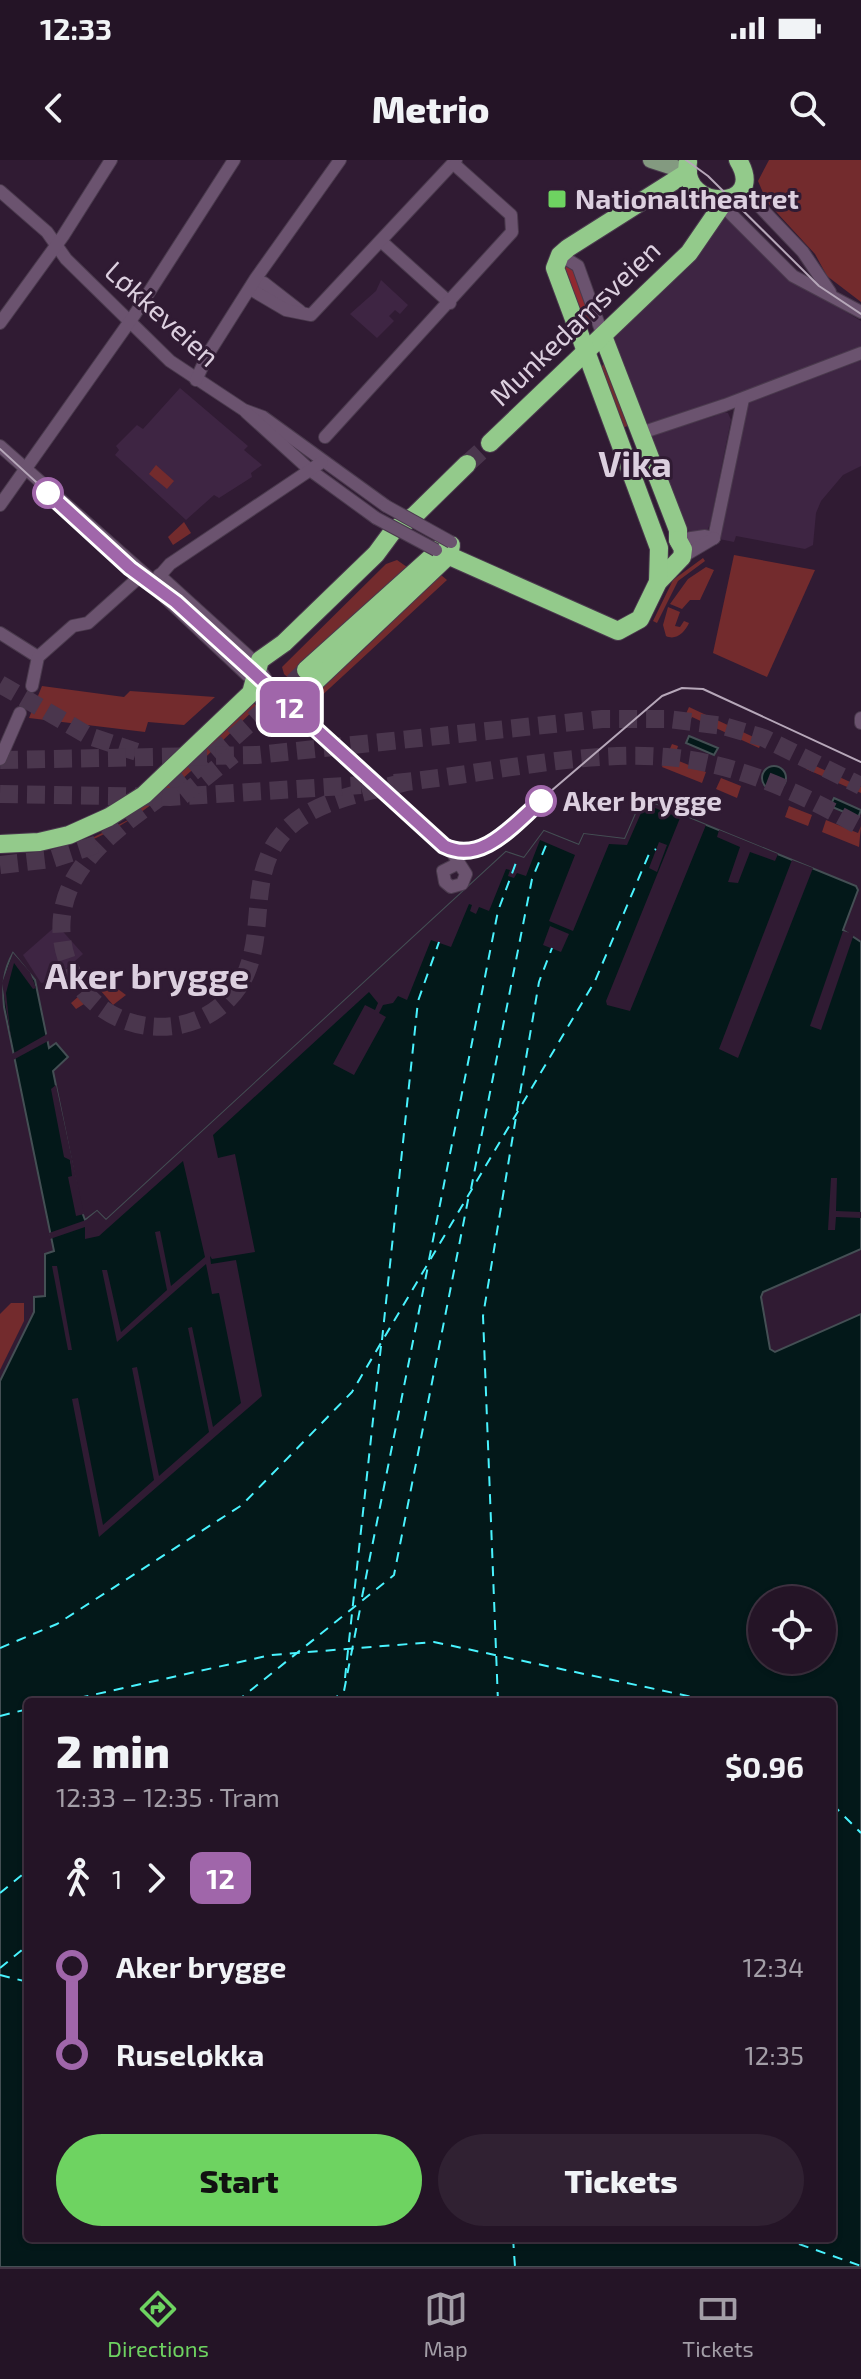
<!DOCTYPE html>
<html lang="en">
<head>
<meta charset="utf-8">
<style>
  :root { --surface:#241426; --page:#302132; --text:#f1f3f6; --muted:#a39ea7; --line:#413343; --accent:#6ed361 }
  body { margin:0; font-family:"Exo 2",sans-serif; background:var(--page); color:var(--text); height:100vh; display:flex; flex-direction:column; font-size:30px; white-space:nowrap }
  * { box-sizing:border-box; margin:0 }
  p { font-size:26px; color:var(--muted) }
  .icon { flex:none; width:44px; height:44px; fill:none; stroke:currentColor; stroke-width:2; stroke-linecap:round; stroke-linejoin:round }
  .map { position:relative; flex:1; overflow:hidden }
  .sheet { position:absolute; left:24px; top:1538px; width:812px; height:544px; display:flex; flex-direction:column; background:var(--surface); border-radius:8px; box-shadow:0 2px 6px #0004,0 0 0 2px var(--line) }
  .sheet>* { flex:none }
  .badge { padding:0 16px; border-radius:12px; font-size:28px; line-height:52px }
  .fabs { position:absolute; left:748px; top:1426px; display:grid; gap:16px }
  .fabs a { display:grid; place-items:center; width:88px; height:88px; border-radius:50%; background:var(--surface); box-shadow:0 2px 6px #0004,0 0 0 2px var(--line); font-size:40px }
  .map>.badge { position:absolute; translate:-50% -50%; box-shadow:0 0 0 4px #fff }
  .legs { display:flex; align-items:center; gap:12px; height:88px; padding:0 32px; font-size:26px }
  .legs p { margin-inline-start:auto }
  .headline { display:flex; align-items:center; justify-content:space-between; height:136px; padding:0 32px }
  h1 { font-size:44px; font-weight:800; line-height:60px }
  .primary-button { display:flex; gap:16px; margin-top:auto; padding:16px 32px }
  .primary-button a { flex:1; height:92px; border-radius:48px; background:var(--accent); color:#111; font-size:32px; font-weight:800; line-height:92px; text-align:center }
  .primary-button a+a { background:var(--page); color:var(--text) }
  ul { padding:0 32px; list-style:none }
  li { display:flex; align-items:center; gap:28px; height:88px; font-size:30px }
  li i { display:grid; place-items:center; width:12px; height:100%; margin:0 10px; background:currentColor }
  li i::after { content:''; width:20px; height:20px; margin:-10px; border:6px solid; border-radius:50%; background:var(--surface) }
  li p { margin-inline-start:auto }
  li:first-child i { background:linear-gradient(#0000 50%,currentColor 0) }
  li:last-child i { background:linear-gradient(currentColor 50%,#0000 0) }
  .status { display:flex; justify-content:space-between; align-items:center; height:56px; padding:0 40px; background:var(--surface); direction:ltr }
  .status svg { height:22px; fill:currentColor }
  header { display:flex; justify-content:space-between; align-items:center; height:104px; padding:0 32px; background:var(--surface); font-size:36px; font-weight:800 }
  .tab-bar { display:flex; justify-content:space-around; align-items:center; height:112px; border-top:2px solid var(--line); background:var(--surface); font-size:22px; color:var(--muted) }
  .tab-bar a { display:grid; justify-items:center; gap:4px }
  .tab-bar .on { color:var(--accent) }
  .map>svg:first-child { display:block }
  .built { fill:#3e2543 }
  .green { fill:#732b2d }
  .forest { fill:#912930 }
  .water { fill:#031819; stroke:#444f54; stroke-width:2; fill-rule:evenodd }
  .pier { fill:#301b33 }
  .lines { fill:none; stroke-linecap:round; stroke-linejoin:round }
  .ferry { stroke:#49f3fe; stroke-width:2; stroke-dasharray:10 8; stroke-linecap:butt }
  .highway-tunnel { stroke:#4a364d; stroke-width:18; stroke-dasharray:18 9; stroke-linecap:butt }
  .minor-casing { stroke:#4a3a4d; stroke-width:14 }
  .major-casing { stroke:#4a3a4d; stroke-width:18 }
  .highway-casing { stroke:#4a3a4d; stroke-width:20 }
  .minor { stroke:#6b536f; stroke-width:12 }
  .major { stroke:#839a80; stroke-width:16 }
  .highway { stroke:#93ca8b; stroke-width:18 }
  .tram { stroke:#b6a7b9; stroke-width:2 }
  .minor-bridge-casing { stroke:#4a3a4d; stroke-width:14; stroke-linecap:butt }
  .minor-bridge { stroke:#6b536f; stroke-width:12 }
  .line-1-casing { stroke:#fff; stroke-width:18 }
  .line-1 { stroke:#a066aa; stroke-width:12 }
  .poi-dot { fill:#6ed361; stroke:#301b33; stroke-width:3 }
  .stop-1-dot { fill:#fff; stroke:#a066aa; stroke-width:4 }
  .labels { text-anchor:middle; stroke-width:6; stroke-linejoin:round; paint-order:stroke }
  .poi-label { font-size:28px; font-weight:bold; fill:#dccfdf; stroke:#301b33; text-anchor:start }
  .street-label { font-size:28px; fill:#dccfdf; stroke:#301b33 }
  .stop-label { font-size:28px; font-weight:bold; fill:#dccfdf; stroke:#301b33; text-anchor:start }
  .district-label { font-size:36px; font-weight:bold; fill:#dccfdf; stroke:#301b33 }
</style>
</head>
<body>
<div class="status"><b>12:33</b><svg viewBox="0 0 49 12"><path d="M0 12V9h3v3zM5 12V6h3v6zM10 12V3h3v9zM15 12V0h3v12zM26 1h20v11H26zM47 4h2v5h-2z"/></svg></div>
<header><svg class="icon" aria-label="back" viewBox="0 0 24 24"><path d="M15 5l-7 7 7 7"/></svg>Metrio<svg class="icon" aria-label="search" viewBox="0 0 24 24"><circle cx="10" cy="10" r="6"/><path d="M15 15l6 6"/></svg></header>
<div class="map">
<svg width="861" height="2107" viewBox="0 0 861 2107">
  <rect width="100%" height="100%" fill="#301b33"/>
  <g class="built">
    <path d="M 722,58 L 727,58 L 803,126 L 861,161 L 861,190 L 648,265 L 613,182 L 613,175 Z"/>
    <path d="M 381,120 L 408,145 L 400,154 L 395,150 L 389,156 L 394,161 L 377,178 L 350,154 L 376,131 Z"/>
    <path d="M 861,193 L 861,306 L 843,315 L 821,341 L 816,353 L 813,385 L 805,389 L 736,376 L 734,382 L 714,378 L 743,239 Z"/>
    <path d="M 180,228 L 248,286 L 244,290 L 262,305 L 251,313 L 252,317 L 219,338 L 214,335 L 186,360 L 115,295 L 119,290 L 116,286 L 137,265 L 143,269 Z"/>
    <path d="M 720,251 L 728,253 L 731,260 L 710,364 L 707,371 L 690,374 L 650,281 L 652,275 L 715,256 Z"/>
    <path d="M 57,765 L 83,794 L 52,821 L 41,823 L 23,795 Z"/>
  </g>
  <g class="green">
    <path d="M 769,0 L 861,0 L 861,142 L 827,116 L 815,94 L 767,42 L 758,21 Z"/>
    <path d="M 608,199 L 632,264 L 618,270 L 597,212 Z"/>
    <path d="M 156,305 L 174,321 L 167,329 L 149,314 Z"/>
    <path d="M 184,362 L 191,373 L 173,385 L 168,377 Z"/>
    <path d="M 734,395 L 815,410 L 767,517 L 713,493 Z"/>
    <path d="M 703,398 L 705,401 L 678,421 L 657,463 L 653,461 L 673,420 Z"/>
    <path d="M 397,400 L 407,407 L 405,410 L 319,525 L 360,493 L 441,415 L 447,420 L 318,539 L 311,539 L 284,514 L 282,507 L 386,404 Z"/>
    <path d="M 706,407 L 714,410 L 700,440 L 690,440 L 682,449 L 670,444 L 688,419 Z"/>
    <path d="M 668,447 L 680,452 L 675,466 L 680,467 L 684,461 L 689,463 C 685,472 676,481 666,476 L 663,465 Z"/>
    <path d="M 42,526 L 124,537 L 130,531 L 215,537 L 184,565 L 148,562 L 145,572 L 29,558 Z"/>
    <path d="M 253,542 L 257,547 C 202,599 151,660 78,685 L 128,660 Z"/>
    <path d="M 689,547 L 762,581 L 759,588 L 692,557 L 686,568 L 681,565 Z"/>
    <path d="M 672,584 L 678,586 L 674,599 L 706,612 L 702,623 L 662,607 Z"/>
    <path d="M 809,603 L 861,627 L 861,633 L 806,609 Z"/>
    <path d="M 721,618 L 741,626 L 737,638 L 716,629 Z"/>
    <path d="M 789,646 L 812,655 L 808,666 L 785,657 Z"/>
    <path d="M 826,660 L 858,673 L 861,666 L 859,687 L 822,672 Z"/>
    <path d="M 111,824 L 126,835 L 113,845 L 101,831 Z"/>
    <path d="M 88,828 L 95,841 L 89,847 L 84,844 L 76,849 L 71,843 Z"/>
    <path d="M 11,1143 L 24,1143 L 24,1161 L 0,1210 L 0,1154 Z"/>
  </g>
  <path class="forest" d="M 571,104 L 592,161 L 581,165 L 563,106 Z"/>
  <g class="water">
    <path d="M 689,576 L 718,588 L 714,595 L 686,583 Z"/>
    <circle cx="774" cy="618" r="12"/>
    <path d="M 834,638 L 861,650 L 858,658 L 830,646 Z"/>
    <path d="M 645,640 L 856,726 L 858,730 L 843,770 L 861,782 L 861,1089 L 763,1132 L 761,1137 L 770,1189 L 775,1192 L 861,1154 L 861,2107 L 0,2107 L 0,1221 L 34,1152 L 34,1137 L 45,1136 L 45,1094 L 54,1091 L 4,847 C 2,826 3,811 13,793 L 35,820 L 49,888 L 56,883 L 68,897 L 53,911 L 81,1049 L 85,1060 L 97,1051 L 106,1060 L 506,692 L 524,698 L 544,671 L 579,685 L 584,674 L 625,679 L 641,642 ZM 762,1440 L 822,1440 L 822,1500 L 762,1500 ZM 28,1542 L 832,1542 L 832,2078 L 28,2078 Z"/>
  </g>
  <g class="pier">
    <path d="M 645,640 L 706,665 L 630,851 L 607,845 L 606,841 L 680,658 L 645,644 L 627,685 L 609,684 L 573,771 L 549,761 L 575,695 L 540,680 L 526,716 L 517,713 L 514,718 L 508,716 L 510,710 L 506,709 L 489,751 L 479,747 L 476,754 L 470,751 L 472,745 L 469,744 L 451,787 L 431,780 L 407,840 L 398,836 L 393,843 L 383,845 L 379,853 L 386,857 L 354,915 L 333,904 L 365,845 L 375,850 L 378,843 L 369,832 L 213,975 L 218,998 L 235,994 L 255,1092 L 212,1099 L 210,1096 L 211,1104 L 236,1100 L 262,1236 L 99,1377 L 72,1239 L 78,1238 L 103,1365 L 154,1320 L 132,1208 L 137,1207 L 159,1316 L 209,1272 L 188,1168 L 192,1167 L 213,1267 L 241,1243 L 219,1133 L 212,1134 L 206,1104 L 117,1182 L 102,1110 L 107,1110 L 121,1172 L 167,1130 L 155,1072 L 160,1071 L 171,1126 L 205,1097 L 183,1001 L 99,1076 L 85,1079 L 85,1067 L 50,1079 L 49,1073 L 86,1060 L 97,1051 L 106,1060 L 506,692 L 524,698 L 544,671 L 579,685 L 584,674 L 625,679 L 641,642 Z"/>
    <path d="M 719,670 L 778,694 L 775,701 L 750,692 L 738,723 L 728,722 L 740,687 L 717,677 Z"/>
    <path d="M 659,682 L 667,685 L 657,712 L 649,708 Z"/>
    <path d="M 792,700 L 813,708 L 738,898 L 719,889 Z"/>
    <path d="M 550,766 L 569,774 L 561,792 L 543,785 Z"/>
    <path d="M 843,771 L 854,774 L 821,870 L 810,866 Z"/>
    <path d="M 13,793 L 30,812 L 36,828 L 33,829 L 14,803 L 6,833 L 11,879 L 2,823 Z"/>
    <path d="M 49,873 L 50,880 L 13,900 L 12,894 Z"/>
    <path d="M 56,925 L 84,1054 L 76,1056 L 68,1017 L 72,1016 L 70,1000 L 64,997 L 51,929 Z"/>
    <path d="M 831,1018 L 837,1018 L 836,1051 L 861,1052 L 861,1058 L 836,1057 L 835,1070 L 828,1070 Z"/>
    <path d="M 52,1106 L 57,1106 L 72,1190 L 68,1190 Z"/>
  </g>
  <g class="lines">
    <g class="ferry">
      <path d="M 517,951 L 539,822 L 552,788"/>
      <path d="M 471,1029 L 532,719 L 547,683"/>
      <path d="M 429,1100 L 498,751 L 517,700"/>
      <path d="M 382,1180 L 418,841 L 439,782"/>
      <path d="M 362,1437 L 428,1106"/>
      <path d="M 0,1488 L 57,1464 L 242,1345 L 352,1232 L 595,821 L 649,694 L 656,689"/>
      <path d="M 345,1518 L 381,1186"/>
      <path d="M 61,1542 L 271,1495 L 434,1482 L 716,1542"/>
      <path d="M 236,1542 L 394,1415 L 469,1035"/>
      <path d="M 330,1542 L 344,1531 L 361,1444"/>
      <path d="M 498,1542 L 483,1156 L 516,957"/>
      <path d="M 0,1556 L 28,1549"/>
      <path d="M 832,1644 L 861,1673"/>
      <path d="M 0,1733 L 28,1710"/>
      <path d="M 0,1808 L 28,1785"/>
      <path d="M 0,1815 L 28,1822"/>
      <path d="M 513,2078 L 515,2107"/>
      <path d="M 782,2078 L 861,2106"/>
    </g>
    <g class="highway-tunnel">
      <path d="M 467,304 L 490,283"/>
      <path d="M 306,510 C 267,548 227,585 184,619 C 146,649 96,678 73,721 C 57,751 58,785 73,814 C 104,878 199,886 239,826 C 270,779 244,716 284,672 C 315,639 365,633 406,622"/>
      <path d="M 0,524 L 89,576 L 137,592"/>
      <path d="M 262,570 L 316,521"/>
      <path d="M 0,600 L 257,595 L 602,559 L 668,559 L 724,566 L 764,578 L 861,626"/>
      <path d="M 394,623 C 484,615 577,590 667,597 C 738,603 800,633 861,667"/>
      <path d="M 0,634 L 170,637 L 361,625"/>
      <path d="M 182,636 L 233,595"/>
      <path d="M 0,705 L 52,699 L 101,683"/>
    </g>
    <defs>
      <g id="minor">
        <path d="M 742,28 L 803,92 L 830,132"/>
        <path d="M 0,31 L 47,72 L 66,99 L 170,201 L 244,250 L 263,257 L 386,346"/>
        <path d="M 724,42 L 729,52 L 793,116 L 861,152"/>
        <path d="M 382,82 L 450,143"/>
        <path d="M 560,95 L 578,106 L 603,176"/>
        <path d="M 254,123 L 264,123 L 300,151"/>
        <path d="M 252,130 L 286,150 L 311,155 L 456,0"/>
        <path d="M 0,163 L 63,76 L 111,0"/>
        <path d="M 196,220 L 208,194 L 256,118 L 340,0"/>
        <path d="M 246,252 L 310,310 L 376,358"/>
        <path d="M 641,273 L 725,245 L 861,193"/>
        <path d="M 325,277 L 512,72 L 511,55 L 455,5"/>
        <path d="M 0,286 L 155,423 L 160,433 L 247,515 L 261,521"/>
        <path d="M 0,345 L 135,154 L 234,0"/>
        <path d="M 714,378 L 743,239"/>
        <path d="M 678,380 L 705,376 L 714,378"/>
        <path d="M 682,397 L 714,378"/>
        <path d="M 159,415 L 257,504 L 268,523 L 452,692 L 466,714 L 462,724 L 451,727 L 445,722 L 443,711 L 457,704"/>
        <path d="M 156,420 L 170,404 L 322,302"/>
        <path d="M 0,473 L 38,497"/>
        <path d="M 32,526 L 38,497 L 73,466 L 88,463 L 136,420"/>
        <path d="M 861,558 L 861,563"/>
        <path d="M 0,599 L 20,553"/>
      </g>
      <path id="major" d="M 651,0 L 688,12"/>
      <g id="highway">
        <path d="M 688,2 C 680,53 769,51 738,0"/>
        <path d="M 603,176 L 678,370 L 678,380"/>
        <path d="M 490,283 L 689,93 L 724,42"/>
        <path d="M 436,390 L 618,471 L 640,459 L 658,422 L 682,397 L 683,389 L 678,380"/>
        <path d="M 658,422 L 659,388 L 555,108 L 560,95 L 568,88 L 688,12"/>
        <path d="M 306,510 L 445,385"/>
        <path d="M 316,521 L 449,395 L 451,385"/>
        <path d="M 0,684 L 39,682 L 69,675 L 109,657 L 144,635 L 251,533 L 260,500 L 284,483 L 376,394 L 393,371 L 415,355 L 467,304"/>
      </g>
    </defs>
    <use href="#minor" class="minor-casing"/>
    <use href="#major" class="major-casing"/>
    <use href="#highway" class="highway-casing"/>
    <use href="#minor" class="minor"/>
    <use href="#major" class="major"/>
    <use href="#highway" class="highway"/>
    <g class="tram">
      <path d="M 686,0 L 708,16 L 819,126 L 861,154"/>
      <path d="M 0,289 L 130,408 L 170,437 L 432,677 C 450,692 467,695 488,685 L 662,536 L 682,528 L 703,529 L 861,602"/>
    </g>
    <defs>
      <g id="minor-bridge">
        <path d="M 386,346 L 451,382"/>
        <path d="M 376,358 L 436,390"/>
      </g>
    </defs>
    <use href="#minor-bridge" class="minor-bridge-casing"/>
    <use href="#minor-bridge" class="minor-bridge"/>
  </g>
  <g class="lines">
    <defs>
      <path id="line-1" d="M 48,333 L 130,408 L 176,442 L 444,686 C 482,705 514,664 541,641"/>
    </defs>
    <use href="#line-1" class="line-1-casing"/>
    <use href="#line-1" class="line-1"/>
  </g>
  <rect class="poi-dot" x="547" y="29" width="20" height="20" rx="4"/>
  <g class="stop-1-dot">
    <circle cx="48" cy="333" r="14"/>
    <circle cx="541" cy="641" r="14"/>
  </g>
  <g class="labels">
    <g class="poi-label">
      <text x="575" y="49">Nationaltheatret</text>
    </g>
    <g class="street-label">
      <text transform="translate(162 154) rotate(42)" y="10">Løkkeveien</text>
      <text transform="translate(575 163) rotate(-44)" y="10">Munkedamsveien</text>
    </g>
    <g class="stop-label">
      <text x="563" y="651">Aker brygge</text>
    </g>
    <g class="district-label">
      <text x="635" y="317">Vika</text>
      <text x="147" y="829">Aker brygge</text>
    </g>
  </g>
</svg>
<div class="fabs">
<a><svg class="icon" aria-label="locate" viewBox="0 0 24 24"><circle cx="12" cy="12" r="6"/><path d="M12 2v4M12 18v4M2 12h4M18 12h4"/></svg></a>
</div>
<b class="badge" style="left:290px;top:547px;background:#a066aa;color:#fff">12</b>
<section class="sheet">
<div class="headline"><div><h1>2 min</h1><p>12:33 – 12:35 · Tram</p></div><b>$0.96</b></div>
<div class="legs"><svg class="icon" aria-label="walk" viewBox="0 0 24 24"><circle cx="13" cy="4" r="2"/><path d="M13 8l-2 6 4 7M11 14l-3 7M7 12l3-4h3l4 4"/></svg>1<svg class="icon" aria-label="forward" viewBox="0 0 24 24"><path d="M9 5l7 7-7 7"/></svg><b class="badge" style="background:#a066aa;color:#fff">12</b></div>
<ul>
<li><i style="color:#a066aa"></i><b>Aker brygge</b><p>12:34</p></li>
<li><i style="color:#a066aa"></i><b>Ruseløkka</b><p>12:35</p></li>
</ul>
<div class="primary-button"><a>Start</a><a>Tickets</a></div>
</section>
</div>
<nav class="tab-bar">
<a class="on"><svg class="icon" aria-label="directions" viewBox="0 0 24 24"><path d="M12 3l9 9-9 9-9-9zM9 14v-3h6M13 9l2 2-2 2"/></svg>Directions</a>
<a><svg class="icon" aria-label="map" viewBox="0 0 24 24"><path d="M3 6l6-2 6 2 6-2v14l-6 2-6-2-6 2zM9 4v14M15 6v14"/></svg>Map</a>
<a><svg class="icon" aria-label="tickets" viewBox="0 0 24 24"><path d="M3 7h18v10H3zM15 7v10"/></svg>Tickets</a>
</nav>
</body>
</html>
